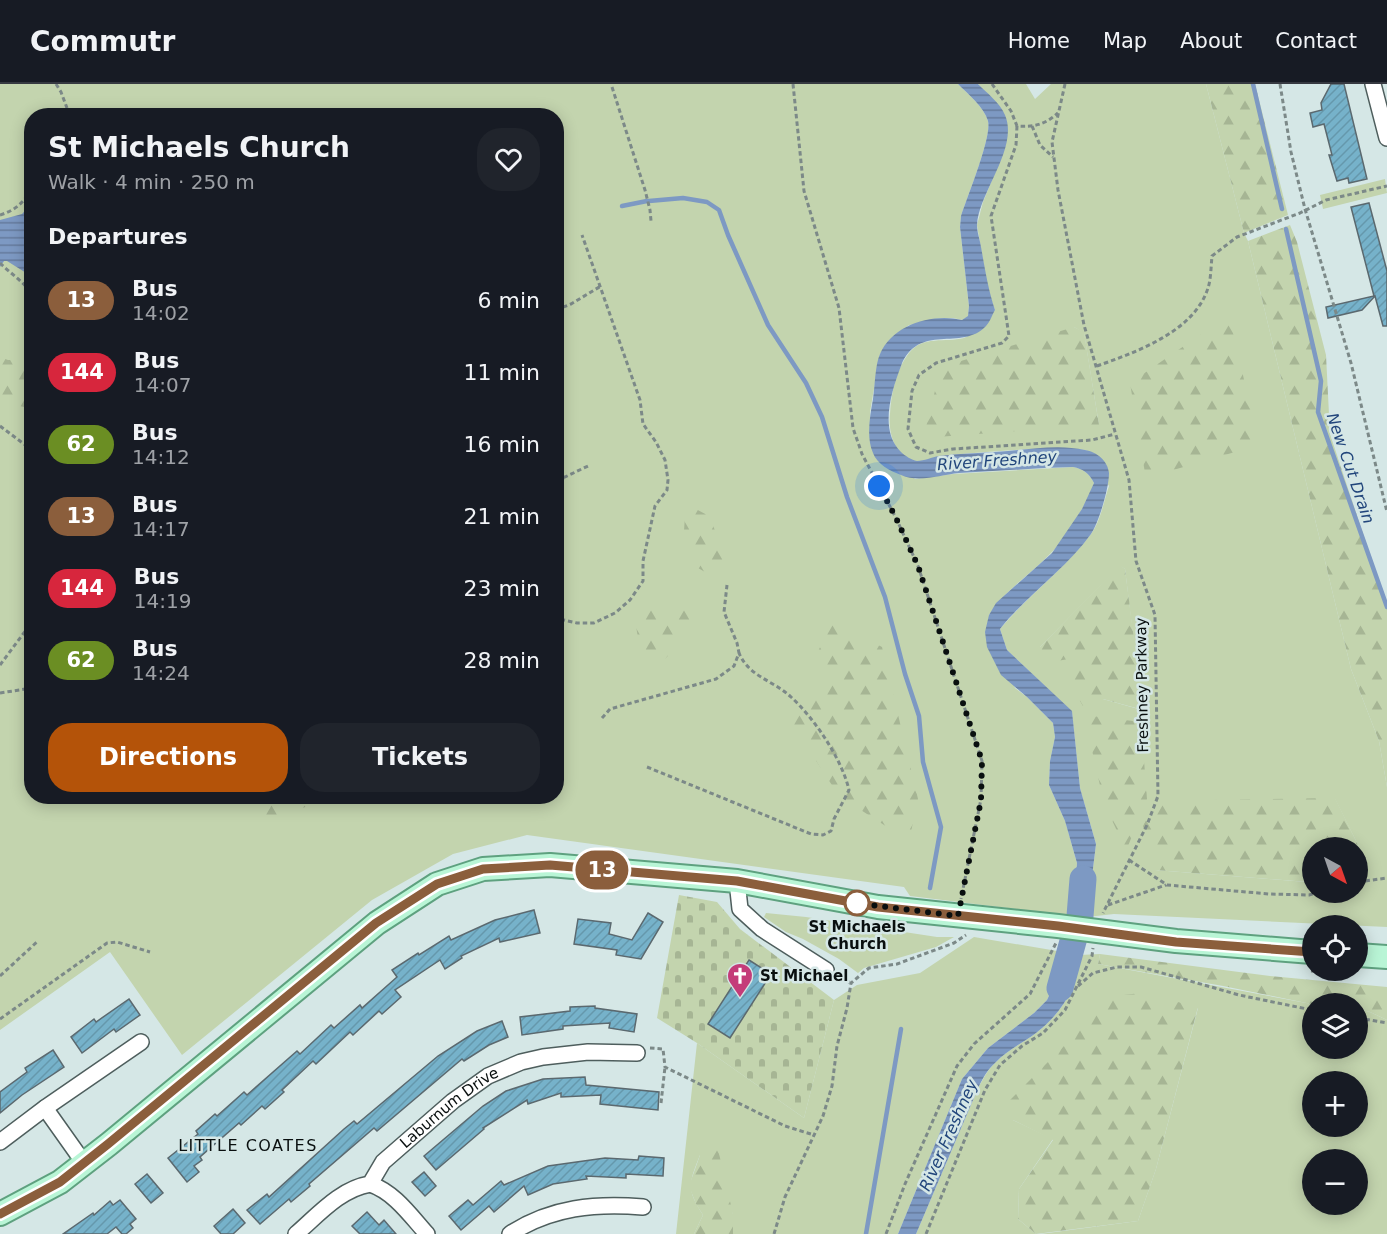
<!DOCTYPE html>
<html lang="en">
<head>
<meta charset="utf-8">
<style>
  :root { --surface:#171b24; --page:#20242c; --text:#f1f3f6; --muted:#9ea1a6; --line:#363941; --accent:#b45309 }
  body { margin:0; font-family:"DejaVu Sans",sans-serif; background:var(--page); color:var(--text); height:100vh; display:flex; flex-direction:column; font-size:22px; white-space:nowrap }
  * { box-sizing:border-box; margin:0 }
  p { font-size:20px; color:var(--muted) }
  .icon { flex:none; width:33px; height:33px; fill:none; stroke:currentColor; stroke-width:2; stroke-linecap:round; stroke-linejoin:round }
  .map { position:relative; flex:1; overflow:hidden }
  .panel { position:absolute; left:24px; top:24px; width:540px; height:696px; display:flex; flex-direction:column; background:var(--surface); border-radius:24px; box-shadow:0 3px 15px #0003 }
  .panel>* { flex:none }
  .badge { padding:0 12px; border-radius:20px; font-size:21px; line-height:39px }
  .needle { width:39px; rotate:140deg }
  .fabs { position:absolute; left:1302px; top:753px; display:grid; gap:12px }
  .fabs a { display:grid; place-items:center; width:66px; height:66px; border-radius:50%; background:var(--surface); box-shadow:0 3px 15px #0003; font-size:30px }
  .you { position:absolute; width:30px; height:30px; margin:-15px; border:4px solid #fff; border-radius:50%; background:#1a73e8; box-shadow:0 0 0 9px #1a73e833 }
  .map>.badge { position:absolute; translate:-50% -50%; box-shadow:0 0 0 3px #fff }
  h2 { padding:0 24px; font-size:22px; line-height:54px }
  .round { display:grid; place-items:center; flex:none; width:63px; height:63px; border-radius:24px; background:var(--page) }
  .summary { display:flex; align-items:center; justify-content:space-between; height:102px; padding:0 24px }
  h1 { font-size:28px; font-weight:700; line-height:45px }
  .cta { display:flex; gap:12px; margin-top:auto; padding:12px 24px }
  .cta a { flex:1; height:69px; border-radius:24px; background:var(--accent); color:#fff; font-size:24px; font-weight:700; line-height:69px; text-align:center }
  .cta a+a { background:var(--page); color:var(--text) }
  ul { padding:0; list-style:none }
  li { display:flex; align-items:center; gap:18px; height:72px; padding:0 24px }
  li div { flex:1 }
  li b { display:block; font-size:22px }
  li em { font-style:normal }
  li .badge { min-width:66px; font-weight:700; text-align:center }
  header { display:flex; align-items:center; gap:36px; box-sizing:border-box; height:84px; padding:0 30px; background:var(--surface); border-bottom:2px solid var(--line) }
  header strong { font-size:28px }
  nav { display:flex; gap:33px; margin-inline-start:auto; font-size:21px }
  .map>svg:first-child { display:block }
  .green { fill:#c3d4ae; fill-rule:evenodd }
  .forest { fill:url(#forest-firs) }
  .cemetery { fill:url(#cemetery-stones) }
  .water { fill:url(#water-rules) }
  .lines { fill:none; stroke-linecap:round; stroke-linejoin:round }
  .stream { stroke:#7d99c3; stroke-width:4.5 }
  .river { stroke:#7d99c3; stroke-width:27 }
  .building { fill:url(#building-hatch); stroke:#5b696f; stroke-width:1.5 }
  .minor-casing { stroke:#4e5e5d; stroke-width:18 }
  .primary-casing { stroke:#5ea17f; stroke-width:26 }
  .path { stroke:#7c8988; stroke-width:3; stroke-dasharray:4.5 3; stroke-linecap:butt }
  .minor { stroke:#fff; stroke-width:15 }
  .primary { stroke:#b9f5d6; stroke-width:22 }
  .line-casing { stroke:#fff; stroke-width:14 }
  .line { stroke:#8b5e3c; stroke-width:9 }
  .walk { stroke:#090f0f; stroke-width:6; stroke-dasharray:0 10.8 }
  .stop-dot { fill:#fff; stroke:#8b5e3c; stroke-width:3 }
  .labels { text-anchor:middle; stroke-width:5; stroke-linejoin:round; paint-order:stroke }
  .street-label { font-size:15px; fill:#090f0f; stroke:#d5e7e6 }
  .stop-label { font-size:15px; font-weight:bold; fill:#090f0f; stroke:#d5e7e6 }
  .poi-label { font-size:15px; font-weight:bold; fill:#090f0f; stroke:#d5e7e6; text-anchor:start }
  .water-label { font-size:16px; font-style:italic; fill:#21457b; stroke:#d5e7e6 }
  .neighbourhood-label { font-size:16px; letter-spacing:1.5px; fill:#090f0f; stroke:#d5e7e6 }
</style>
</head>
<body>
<header>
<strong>Commutr</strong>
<nav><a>Home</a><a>Map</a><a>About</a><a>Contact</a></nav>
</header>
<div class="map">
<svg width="1387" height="1150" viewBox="0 0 1387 1150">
  <defs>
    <pattern id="forest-firs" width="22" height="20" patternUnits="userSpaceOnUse" patternTransform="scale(1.5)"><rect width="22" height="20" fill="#c3d4ae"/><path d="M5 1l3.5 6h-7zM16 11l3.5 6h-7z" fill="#a6b594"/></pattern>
    <pattern id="cemetery-stones" width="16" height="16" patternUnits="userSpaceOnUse" patternTransform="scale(1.5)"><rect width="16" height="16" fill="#c3d4ae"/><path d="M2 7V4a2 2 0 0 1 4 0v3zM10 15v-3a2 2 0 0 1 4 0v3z" fill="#a6b594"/></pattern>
    <pattern id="water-rules" width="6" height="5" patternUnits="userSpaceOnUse" patternTransform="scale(1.5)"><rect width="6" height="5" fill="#7d99c3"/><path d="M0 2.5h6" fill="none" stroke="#657b9d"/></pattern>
    <pattern id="building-hatch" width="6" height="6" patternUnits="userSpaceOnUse" patternTransform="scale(1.5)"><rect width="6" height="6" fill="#76b2ca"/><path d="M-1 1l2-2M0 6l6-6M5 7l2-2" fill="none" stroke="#6598ac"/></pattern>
  </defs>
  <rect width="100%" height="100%" fill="#d5e7e6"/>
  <g class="green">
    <path d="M 0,0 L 958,0 C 968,10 984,23 988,37 C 992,53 967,113 961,132 L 960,143 L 969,222 L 968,233 L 962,236 L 953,234 L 909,241 L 890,256 L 880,270 L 870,328 L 870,355 L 915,395 L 953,390 L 1073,383 C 1083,385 1089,389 1094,399 C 1088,418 1066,455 1051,469 C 1031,490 1005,506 989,531 L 1015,604 L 1027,613 L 1053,639 L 1055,653 L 1050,677 L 1049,701 L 1065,737 L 1077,779 L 1073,832 L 910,812 L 904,803 L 527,751 L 453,770 L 372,816 L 182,971 L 110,868 L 0,946 ZM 32,32 L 556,32 L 556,712 L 32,712 Z"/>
    <path d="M 978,0 L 1026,0 L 1035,15 L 1051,0 L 1206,0 L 1244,149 L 1248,157 L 1351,585 L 1379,657 L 1387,703 L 1387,843 L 1114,830 L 1087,833 L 1096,760 L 1080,704 L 1072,628 L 1007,566 L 1000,545 C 1028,511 1064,486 1091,450 C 1100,438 1104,417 1109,402 L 1086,366 C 1040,362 994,368 948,371 C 938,372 926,378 916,377 C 894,374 888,347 890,330 C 891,310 896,285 909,269 C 923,251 945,259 964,254 C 972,251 988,233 995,226 L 988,206 L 977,141 L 983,118 L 1001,74 L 1006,55 L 1001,24 ZM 1074,243 L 1084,249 L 1099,341 ZM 1120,482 L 1125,485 L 1142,626 L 1103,615 L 1074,573 L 1040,563 ZM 1335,715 L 1359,763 L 1358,808 L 1312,808 L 1312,794 L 1307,798 L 1155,786 Z"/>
    <path d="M 1385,95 L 1387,109 L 1323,125 L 1320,111 Z"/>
    <path d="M 766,829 L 806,833 L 937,853 L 954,853 L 936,863 L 864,884 L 858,889 L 839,875 L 803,855 L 786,848 L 764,833 Z"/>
    <path d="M 974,853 L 1063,868 L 1057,895 L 1047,916 L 1034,929 L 988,964 L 962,995 L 898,1150 L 733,1150 L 733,1130 L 700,1071 C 689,1099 686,1105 703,1131 L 694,1150 L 676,1150 L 697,959 L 804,1034 L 834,916 L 857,901 L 920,889 Z"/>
    <path d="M 1100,870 L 1098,880 L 1312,920 L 1312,964 L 1358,964 L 1358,925 L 1370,928 L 1387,936 L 1387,1150 L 1040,1150 L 1138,1137 L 1156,1085 L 1198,924 L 1013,1036 L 1053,1055 L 1019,1105 L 1018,1135 L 1036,1150 L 916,1150 L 979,1002 C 984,994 988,985 995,979 C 1007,966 1023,959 1036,949 C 1061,930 1079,902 1080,871 ZM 1312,998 L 1358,998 L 1358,1042 L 1312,1042 ZM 1312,1076 L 1358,1076 L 1358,1120 L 1312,1120 Z"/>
  </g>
  <g class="forest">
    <path d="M 1206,0 L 1255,0 L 1288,131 L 1244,149 Z"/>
    <path d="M 1290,141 L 1297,158 L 1326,271 L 1330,350 L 1387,522 L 1387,703 L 1379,657 L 1351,585 L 1248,157 Z"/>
    <path d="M 1231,239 L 1259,361 L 1156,391 L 1145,389 L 1130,299 L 1200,251 Z"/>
    <path d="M 1074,243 L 1084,248 L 1099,341 L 923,354 L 941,283 Z"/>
    <path d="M 0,273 L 8,276 L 23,276 L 31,285 L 31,320 L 29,324 L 0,318 Z"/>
    <path d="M 694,424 L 709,432 L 723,466 L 723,483 L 714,493 L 698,484 L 684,447 L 685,432 Z"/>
    <path d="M 1120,481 L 1125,485 L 1143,626 L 1103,615 L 1083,622 L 1065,592 L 1074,574 L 1046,579 L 1039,564 Z"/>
    <path d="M 693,523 L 698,524 L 702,531 L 702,539 L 682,557 L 663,577 L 648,574 C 640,567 639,558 637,548 C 633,518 673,525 693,523 Z"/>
    <path d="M 832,537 L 882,563 L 918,715 L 909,757 L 839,712 L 787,632 L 826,601 L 816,572 Z"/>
    <path d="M 1084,631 L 1141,638 L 1147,715 L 1128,762 L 1124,762 L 1104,719 Z"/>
    <path d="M 264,713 L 264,712 L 322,713 L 308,722 L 273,735 L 256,729 L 261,714 Z"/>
    <path d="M 1335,714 L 1359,763 L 1312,764 L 1312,794 L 1308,798 L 1155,786 L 1143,742 L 1153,717 Z"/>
    <path d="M 1100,870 L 1270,892 L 1387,903 L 1387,936 L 1370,928 L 1358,925 L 1358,920 L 1311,920 L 1223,902 L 1098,880 Z"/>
    <path d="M 1141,909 L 1198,923 L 1156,1085 L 1138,1137 L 1036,1150 L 1018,1135 L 1019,1105 L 1053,1056 L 1013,1036 L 1006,1028 L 1008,1018 L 1114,912 Z"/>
    <path d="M 717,1061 L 733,1130 L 733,1150 L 694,1150 L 703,1131 L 696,1120 L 689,1102 L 700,1071 L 711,1063 Z"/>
  </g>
  <path class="cemetery" d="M 679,811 L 717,818 L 740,845 L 834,916 L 804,1034 L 697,959 L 657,934 Z"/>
  <g class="water">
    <path d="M 958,0 L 978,0 C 987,9 1000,19 1005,31 C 1019,64 979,108 977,141 C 977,148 980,156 981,163 C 985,185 988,205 995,226 C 992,231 990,238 986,242 C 962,268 918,238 901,282 C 891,308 879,347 901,368 C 905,372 912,376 917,377 C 924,377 932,373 939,372 C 962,369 985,369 1008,367 C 1032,365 1060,360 1085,366 C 1097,368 1108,377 1109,389 C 1109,404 1099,438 1091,450 C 1065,486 1027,511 1000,545 L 1007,566 L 1072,627 L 1080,704 L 1096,760 L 1087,833 L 1073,832 L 1077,779 L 1065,737 L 1049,701 L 1050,677 L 1055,653 L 1053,639 L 1027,613 L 1001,591 L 987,563 L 985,548 L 989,531 L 996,519 L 1052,469 L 1082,425 L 1094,399 C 1089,389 1083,385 1073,383 C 1035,384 997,387 959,389 C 940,391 919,399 901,391 C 890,387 877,380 873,369 C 866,353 870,332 873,315 C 875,302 875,281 880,270 C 893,240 933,229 962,236 L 968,232 L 969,222 L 960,143 L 961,132 C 967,113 992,53 988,37 C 984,23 968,10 958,0 Z"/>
    <path d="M 31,120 L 31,192 L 7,177 L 4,177 L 0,183 L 0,136 L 22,130 Z"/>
    <path d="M 1063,868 L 1080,871 C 1079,902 1061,930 1036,949 C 1023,959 1007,966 995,979 C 988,985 983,994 979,1002 L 916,1150 L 898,1150 L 962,995 L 988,964 L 1034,929 L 1047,916 L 1057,895 Z"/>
  </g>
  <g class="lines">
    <g class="stream">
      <path d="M 1253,0 L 1282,125"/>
      <path d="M 649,117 L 683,114 L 707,118 L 719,126 L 728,151 L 768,241 L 806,299 L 822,333 L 847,413 L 885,513 L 905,590 L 919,632 L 923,678 L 941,743 L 930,804"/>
      <path d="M 622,122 L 647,117"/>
      <path d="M 1286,145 L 1321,297 L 1318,328 L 1387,523"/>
      <path d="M 866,1150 L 901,945"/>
    </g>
    <path class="river" d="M 1060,904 L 1080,832 L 1083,795"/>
  </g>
  <g class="building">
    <path d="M 1331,0 L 1344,0 L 1367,95 L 1349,99 L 1348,94 L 1337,97 L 1329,71 L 1332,71 L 1324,40 L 1313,43 L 1310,29 L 1322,26 L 1321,19 Z"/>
    <path d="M 1369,119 L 1387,187 L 1387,242 L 1383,242 L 1375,212 L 1362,226 L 1328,234 L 1326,223 L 1374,212 L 1351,123 Z"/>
    <path d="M 534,826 L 540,849 L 500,858 L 499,854 L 461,872 L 462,874 L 445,885 L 440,876 L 395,906 L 401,913 L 382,930 L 379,927 L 353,951 L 350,948 L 316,980 L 313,977 L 282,1006 L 284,1008 L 265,1025 L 262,1022 L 241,1041 L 239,1039 L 200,1073 L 202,1076 L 194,1082 L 199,1088 L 187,1098 L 168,1074 L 198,1050 L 196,1047 L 215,1030 L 217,1032 L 244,1008 L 247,1011 L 297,967 L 300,970 L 331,941 L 334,944 L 360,921 L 362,924 L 397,893 L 392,886 L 418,869 L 419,871 L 449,852 L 451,856 L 495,836 Z"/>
    <path d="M 648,829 L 663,838 L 641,875 L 616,871 L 617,866 L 574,860 L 578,835 L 611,839 L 609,850 L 632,856 Z"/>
    <path d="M 749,876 L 771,890 L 730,954 L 708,940 Z"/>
    <path d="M 129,915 L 140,931 L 116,948 L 114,945 L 82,969 L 71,953 L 94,935 L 96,938 Z"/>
    <path d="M 595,922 L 595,924 L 637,930 L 634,948 L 609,944 L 610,939 L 563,942 L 563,945 L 522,951 L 520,933 L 570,927 L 570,923 Z"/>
    <path d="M 502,937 L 508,953 L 489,961 L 464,977 L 462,975 L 377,1047 L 374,1044 L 309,1100 L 310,1102 L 291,1118 L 289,1115 L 260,1140 L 247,1126 L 267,1110 L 269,1113 L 344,1045 L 354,1037 L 357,1040 L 438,972 L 477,947 Z"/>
    <path d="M 53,966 L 64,983 L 22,1011 L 0,1029 L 0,1008 L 27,988 L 25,984 Z"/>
    <path d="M 585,993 L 586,1001 L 659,1008 L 658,1026 L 600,1020 L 601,1011 L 561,1013 L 561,1009 L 528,1020 L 527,1016 L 483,1044 L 484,1045 L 436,1086 L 424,1072 L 483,1022 L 506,1007 L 543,995 Z"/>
    <path d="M 639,1072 L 664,1074 L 663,1092 L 626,1090 L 626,1094 L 586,1092 L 587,1095 L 553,1100 L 528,1111 L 524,1102 L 494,1128 L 489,1122 L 461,1146 L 449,1132 L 468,1116 L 473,1121 L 501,1097 L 504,1101 L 548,1082 L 605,1074 L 638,1076 Z"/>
    <path d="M 424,1088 L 436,1102 L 425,1112 L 412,1098 Z"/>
    <path d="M 147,1090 L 163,1109 L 151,1119 L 135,1100 Z"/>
    <path d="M 120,1116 L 136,1135 L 130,1140 L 133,1144 L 126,1150 L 122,1150 L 116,1143 L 107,1150 L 63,1150 L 93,1129 L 94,1131 L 110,1117 L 113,1121 Z"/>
    <path d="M 233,1125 L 245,1139 L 233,1150 L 221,1150 L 214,1142 Z"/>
    <path d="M 367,1128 L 379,1141 L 384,1136 L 396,1150 L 360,1150 L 352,1142 Z"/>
  </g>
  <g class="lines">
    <defs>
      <g id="minor">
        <path d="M 1373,0 L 1387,54"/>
        <path d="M 737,797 L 740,825 L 762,845 L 826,886"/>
        <path d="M 45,1024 L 84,1079"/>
        <path d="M 0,1058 L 45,1024 L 141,958"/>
        <path d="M 370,1100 C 394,1108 410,1131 427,1150"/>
        <path id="s1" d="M 296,1150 C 318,1131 340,1105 370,1100 L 383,1078 L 453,1017 L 488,992 L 521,978 L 543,973 L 588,968 L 637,969"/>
        <path d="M 510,1150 C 551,1123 596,1119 643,1123"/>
      </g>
      <g id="primary">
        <path d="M 1358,871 L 1387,873"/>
        <path d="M 0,1130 L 60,1098 L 109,1060 L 377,839 L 437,800 L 483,785 L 550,781 L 737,797 L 878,823 L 1058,842 L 1176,857 L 1312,868"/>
      </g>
    </defs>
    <use href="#minor" class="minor-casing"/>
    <use href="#primary" class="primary-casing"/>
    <g class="path">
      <path d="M 56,0 L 61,8 L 67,24"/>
      <path d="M 793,0 L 804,107 L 839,224 L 853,344 L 862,370 L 896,434 L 918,482 L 982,677 L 981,715 L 961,815"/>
      <path d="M 992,0 L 1011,27 L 1017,42 C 1035,43 1044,41 1058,29"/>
      <path d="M 1065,0 L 1052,58 L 1058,106 L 1084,241 L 1129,396 L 1136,477 L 1155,531 L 1158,712 L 1147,741 L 1103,829"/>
      <path d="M 1280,0 L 1291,68 L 1305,125 L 1351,279 L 1387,428"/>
      <path d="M 612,3 L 645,106 L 650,126 L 651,137"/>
      <path d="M 1017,42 L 1016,61 L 991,132 L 1009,252 L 1002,259 L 936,279 L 919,291 L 912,307 L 908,345 L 916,363 L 930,369 L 953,365 L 1092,356 L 1115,350"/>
      <path d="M 1032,42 L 1040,61 L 1053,73"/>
      <path d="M 0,131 C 16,126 23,119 32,105"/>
      <path d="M 0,179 C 10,189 24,198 32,210"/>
      <path d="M 556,226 L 571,220 L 601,202"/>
      <path d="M 1097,282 C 1136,268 1194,248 1208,204 C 1211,195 1211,182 1212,172 L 1237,153 L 1300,129 L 1326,116 L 1387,102"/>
      <path d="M 0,342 L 28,363 L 29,373 L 32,373"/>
      <path d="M 556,394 L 565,393 L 588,382"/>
      <path d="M 556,425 L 563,394"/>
      <path d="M 556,540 L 559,535 L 577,539 L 594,539 L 615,529 L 630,516 L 643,497 L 643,477 L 655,422 L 667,406 L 668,396 L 665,376 L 656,358 L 643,340 L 640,316 L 582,151"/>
      <path d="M 0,581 L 32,538"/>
      <path d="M 0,609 L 32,604"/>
      <path d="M 602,634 L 610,625 L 716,595 L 734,582 L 739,569 L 737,559 L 724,528 L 727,501"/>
      <path d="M 647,683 L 811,750 L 823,751 L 831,747 L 834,735 L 849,706 C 842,675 814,634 791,613 C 773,596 749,593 739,569"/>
      <path d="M 1129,776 L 1167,801 L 1269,810 L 1309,811 L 1319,808"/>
      <path d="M 1358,798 L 1387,794"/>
      <path d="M 1108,821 L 1166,801"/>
      <path d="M 1311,887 L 1355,890"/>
      <path d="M 0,892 L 38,857"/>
      <path d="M 839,893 L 851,899"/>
      <path d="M 1078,902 L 1093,889 L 1117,883 L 1141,883 L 1239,911 L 1312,926"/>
      <path d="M 1358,934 L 1387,939"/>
      <path d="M 0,935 L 107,859 L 117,858 L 150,868"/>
      <path d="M 650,964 L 663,965 L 665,983 L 785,1042 L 814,1051"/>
      <path d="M 661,1019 L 665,983"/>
      <path d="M 774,1150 L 785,1113 L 823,1032 L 832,1002 L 837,962 L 847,924 L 851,899 L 869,884 L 897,880 L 954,859 L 966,851"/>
      <path d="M 886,1150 L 905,1100 L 957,982 L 974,960 L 1030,910 L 1056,859"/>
      <path d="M 926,1150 L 985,1006 L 1000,981 L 1022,962 L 1043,949 L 1065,926 L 1092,872 L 1093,864"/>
    </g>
    <use href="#minor" class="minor"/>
    <use href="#primary" class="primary"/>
  </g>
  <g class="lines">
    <defs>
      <path id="line" d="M 0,1130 L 60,1098 L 108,1060 L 376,839 L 437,800 L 483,785 L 550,781 L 737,797 L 878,823 L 1058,842 L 1176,858 L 1312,868"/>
    </defs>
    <use href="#line" class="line-casing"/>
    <use href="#line" class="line"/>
    <path class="walk" d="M 857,819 L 855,819 L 958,832 L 981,716 L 982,677 L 918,482 L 896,434 L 879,402"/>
  </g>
  <defs>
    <symbol id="church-pin" viewBox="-11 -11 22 30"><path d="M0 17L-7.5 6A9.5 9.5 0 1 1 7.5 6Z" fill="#c43c79" stroke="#d5e7e6"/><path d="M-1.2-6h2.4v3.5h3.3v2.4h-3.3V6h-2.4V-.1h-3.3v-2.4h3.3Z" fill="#fff"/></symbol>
  </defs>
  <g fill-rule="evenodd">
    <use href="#church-pin" x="725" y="877" width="30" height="40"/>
  </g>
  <circle class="stop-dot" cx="857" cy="819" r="12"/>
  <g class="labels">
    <g class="street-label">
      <text transform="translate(1142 601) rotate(-91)" y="5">Freshney Parkway</text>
      <text dy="5" stroke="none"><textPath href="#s1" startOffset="202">Laburnum Drive</textPath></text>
    </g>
    <g class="stop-label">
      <text x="857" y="848">St Michaels<tspan x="857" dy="17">Church</tspan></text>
    </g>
    <g class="poi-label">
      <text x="760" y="897">St Michael</text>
    </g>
    <g class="water-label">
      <text transform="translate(997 376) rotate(-4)" y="6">River Freshney</text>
      <text transform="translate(1351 384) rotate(71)" y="6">New Cut Drain</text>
      <text transform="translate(948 1051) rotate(-66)" y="6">River Freshney</text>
    </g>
    <g class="neighbourhood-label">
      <text x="248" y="1067">LITTLE COATES</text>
    </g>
  </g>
</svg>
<div class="fabs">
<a><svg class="needle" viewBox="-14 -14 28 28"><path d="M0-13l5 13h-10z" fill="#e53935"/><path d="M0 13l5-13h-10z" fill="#9ea1a6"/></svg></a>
<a><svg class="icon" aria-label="locate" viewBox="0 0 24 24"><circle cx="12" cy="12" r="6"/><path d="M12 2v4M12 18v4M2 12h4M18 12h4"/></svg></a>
<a><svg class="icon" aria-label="layers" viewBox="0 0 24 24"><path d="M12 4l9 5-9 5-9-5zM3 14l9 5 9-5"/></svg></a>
<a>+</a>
<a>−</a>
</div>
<div class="you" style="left:879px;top:402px"></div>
<b class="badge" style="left:602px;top:786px;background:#8b5e3c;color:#fff">13</b>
<section class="panel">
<div class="summary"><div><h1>St Michaels Church</h1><p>Walk · 4 min · 250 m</p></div><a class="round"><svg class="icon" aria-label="heart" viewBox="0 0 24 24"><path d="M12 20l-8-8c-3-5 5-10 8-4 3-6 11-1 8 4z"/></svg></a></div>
<h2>Departures</h2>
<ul>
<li><span class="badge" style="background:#8b5e3c;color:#fff">13</span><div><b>Bus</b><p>14:02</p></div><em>6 min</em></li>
<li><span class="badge" style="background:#d7263d;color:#fff">144</span><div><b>Bus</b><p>14:07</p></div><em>11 min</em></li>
<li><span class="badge" style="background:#6b8e23;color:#fff">62</span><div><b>Bus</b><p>14:12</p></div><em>16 min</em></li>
<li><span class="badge" style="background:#8b5e3c;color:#fff">13</span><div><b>Bus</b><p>14:17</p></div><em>21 min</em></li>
<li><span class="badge" style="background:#d7263d;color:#fff">144</span><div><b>Bus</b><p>14:19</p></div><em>23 min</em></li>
<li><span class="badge" style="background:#6b8e23;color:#fff">62</span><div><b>Bus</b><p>14:24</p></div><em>28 min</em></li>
</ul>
<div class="cta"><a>Directions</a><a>Tickets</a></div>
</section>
</div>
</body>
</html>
